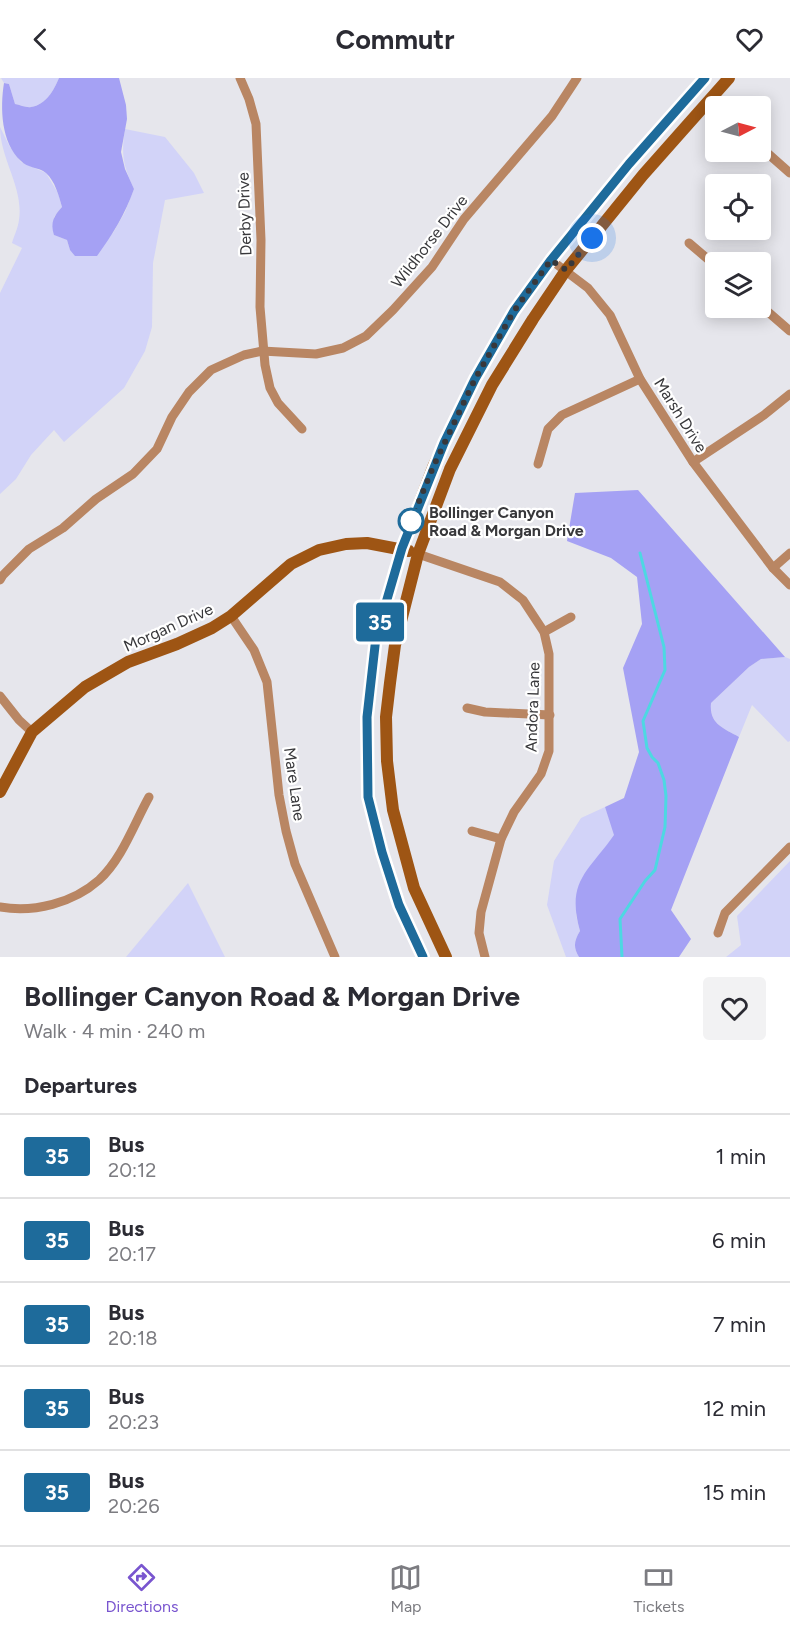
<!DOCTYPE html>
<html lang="en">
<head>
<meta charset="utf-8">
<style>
  :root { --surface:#fff; --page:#f2f2f3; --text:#2b2b33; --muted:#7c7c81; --line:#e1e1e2; --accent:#7955cf }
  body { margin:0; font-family:Figtree,sans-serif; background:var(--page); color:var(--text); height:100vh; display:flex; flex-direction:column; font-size:22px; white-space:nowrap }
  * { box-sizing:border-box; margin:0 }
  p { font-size:20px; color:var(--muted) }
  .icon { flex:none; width:33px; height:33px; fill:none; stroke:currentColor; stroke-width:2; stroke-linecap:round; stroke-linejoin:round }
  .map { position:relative; height:879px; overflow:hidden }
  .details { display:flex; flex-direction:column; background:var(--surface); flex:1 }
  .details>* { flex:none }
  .badge { padding:0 12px; border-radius:4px; font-size:21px; line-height:39px }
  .needle { width:39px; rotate:84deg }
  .controls { position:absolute; left:705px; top:18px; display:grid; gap:12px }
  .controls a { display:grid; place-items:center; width:66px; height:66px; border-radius:6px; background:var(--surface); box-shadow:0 3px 15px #0003; font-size:30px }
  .you { position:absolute; width:30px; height:30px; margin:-15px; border:4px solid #fff; border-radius:50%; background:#1a73e8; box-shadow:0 0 0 9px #1a73e833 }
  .map>.badge { position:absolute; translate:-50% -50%; box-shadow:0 0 0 3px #fff }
  h2 { padding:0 24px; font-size:22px; line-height:54px }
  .round { display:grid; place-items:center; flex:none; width:63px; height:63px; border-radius:6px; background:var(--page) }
  .headline { display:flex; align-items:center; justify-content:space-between; height:102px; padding:0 24px }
  h1 { font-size:28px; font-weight:700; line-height:45px }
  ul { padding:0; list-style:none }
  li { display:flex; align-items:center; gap:18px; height:84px; padding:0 24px; border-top:2px solid var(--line) }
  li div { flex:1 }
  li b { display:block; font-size:22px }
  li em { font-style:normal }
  li .badge { min-width:66px; font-weight:700; text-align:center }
  header { display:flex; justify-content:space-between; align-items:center; height:78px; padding:0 24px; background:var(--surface); font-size:27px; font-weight:700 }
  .tab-bar { display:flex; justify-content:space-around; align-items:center; height:84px; border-top:2px solid var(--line); background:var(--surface); font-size:16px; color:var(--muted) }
  .tab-bar a { display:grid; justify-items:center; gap:3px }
  .tab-bar .active { color:var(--accent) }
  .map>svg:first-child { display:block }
  .green { fill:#d2d3f8 }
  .forest { fill:#a5a1f4 }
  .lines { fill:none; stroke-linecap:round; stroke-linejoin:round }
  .stream { stroke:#4dd8e2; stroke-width:3 }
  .street { stroke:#b98663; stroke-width:9 }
  .secondary { stroke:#9e5514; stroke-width:12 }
  .line-casing { stroke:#fff; stroke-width:14 }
  .line { stroke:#1e6b9b; stroke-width:9 }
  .walk { stroke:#38383b; stroke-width:6; stroke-dasharray:0 10.8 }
  .stop-dot { fill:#fff; stroke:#1e6b9b; stroke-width:3 }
  .labels { text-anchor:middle; stroke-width:4.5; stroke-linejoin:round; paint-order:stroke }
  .street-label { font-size:16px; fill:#38383b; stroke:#fff }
  .stop-label { font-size:16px; font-weight:bold; fill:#38383b; stroke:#fff; text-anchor:start }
</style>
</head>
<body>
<header><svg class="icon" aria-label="back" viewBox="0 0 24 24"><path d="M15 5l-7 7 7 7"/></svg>Commutr<svg class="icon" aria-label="heart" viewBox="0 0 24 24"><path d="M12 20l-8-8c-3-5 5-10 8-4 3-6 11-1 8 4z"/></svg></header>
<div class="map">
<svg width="790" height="879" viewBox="0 0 790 879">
  <rect width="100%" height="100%" fill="#e6e6ec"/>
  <g class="green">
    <path d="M 1,0 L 59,0 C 54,12 46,27 31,29 C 27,30 20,27 15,26 L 9,6 L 4,5 Z"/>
    <path d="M 0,49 L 10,69 L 21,84 L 46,95 L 58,115 L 62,129 L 54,139 L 54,157 L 67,162 L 70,172 L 113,155 L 125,134 L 134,111 C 123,87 121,77 125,51 L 165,59 L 194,95 L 204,115 L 165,122 L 153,185 L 152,249 L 145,273 L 124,310 L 64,364 L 54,352 L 31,377 L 16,401 L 0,416 L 0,215 L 22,170 L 12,165 C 14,158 18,150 19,142 C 24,110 0,81 0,49 Z"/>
    <path d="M 785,579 L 790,581 L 790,663 L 788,664 L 752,627 L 739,659 C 723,650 709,646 711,625 L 749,589 L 761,581 Z"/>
    <path d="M 605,729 L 615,757 L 604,772 L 576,837 L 580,853 C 574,863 573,869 579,879 L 566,879 L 547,827 L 554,783 L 581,740 Z"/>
    <path d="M 790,783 L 790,879 L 726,879 L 741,867 L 737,838 Z"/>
    <path d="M 188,805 L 225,879 L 126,879 Z"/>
  </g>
  <g class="forest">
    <path d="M 59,0 L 119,0 L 126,27 L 127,41 L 121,74 L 125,91 L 134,111 C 125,136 113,156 97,178 L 75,178 L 70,172 L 67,162 L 54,157 C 50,144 54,138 62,129 C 59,118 55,103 46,95 C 39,89 27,90 21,83 C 1,65 0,30 4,5 L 9,6 L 15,26 C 20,27 27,30 31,29 C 46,27 54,12 59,0 Z"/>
    <path d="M 638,412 L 785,579 L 761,581 L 749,589 L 711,625 C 709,646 723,650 739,659 L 671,832 L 691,861 L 679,879 L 579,879 C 573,869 574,863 580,853 C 566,803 588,794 614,757 L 605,729 L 624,720 L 639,674 L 623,590 L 642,546 L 637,499 L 611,480 L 567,463 L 575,415 Z"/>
  </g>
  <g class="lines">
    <path class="stream" d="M 622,879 L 620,841 L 645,803 L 655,792 L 665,749 L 666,718 L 664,702 L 658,685 L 652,679 L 647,670 L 643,643 L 665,592 L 664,569 L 640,475"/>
    <g class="street">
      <path d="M 240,0 L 249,21 L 256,46 L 261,162 L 260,229 L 265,287 L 270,310 L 278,325 L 302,351"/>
      <path d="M 765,73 L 790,95"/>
      <path d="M 689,165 L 716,188"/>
      <path d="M 551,182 L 588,210 L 610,237 L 640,301 L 693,384 L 773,490 L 790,507"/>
      <path d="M 760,227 L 790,253"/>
      <path d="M 693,384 L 764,337 L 790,316"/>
      <path d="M 538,386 L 548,351 L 562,337 L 640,301"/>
      <path d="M 418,476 L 500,504 L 523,522 L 544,554 L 549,576 L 549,673 L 541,696 L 514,734 L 501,761 L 481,834 L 479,855 L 485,879"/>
      <path d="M 773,490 L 790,475"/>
      <path d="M 0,502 L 3,497 L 29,471 L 63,450 L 96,421 L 133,396 L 157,371 L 172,339 L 189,314 L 211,292 L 244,277 L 262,273 L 316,276 L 343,270 L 366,258 L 393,232 L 432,189 L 464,141 L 552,38 L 577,0"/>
      <path d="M 231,538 L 254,572 L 267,604 L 279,717 L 286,753 L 295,786 L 335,879"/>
      <path d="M 544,554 L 571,539"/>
      <path d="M 0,618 L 19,642 L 32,654"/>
      <path d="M 467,630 L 485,634 L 550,637"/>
      <path d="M 472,753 L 501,761"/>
      <path d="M 0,829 C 34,835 73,825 99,802 C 122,781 134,746 149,719"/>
      <path d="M 718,855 L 725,835 L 790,769"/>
    </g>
    <g class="secondary">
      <path d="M 0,714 L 32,654 L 85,609 L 128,584 L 177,566 L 212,550 L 231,538 L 291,486 L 319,472 L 346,466 L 367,465 L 409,473"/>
      <path d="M 423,879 L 399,827 L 382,774 L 368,719 L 367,639 L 376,559 L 402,470 L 434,387 L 475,301 L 514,233 L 551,182 L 629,86 L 705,0"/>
      <path d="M 446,879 L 414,810 L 393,732 L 387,683 L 386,639 L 390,605 L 395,567 L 418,476 L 450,391 L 492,307 L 533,241 L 566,192 L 643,97 L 729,0"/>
    </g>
  </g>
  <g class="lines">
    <defs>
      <path id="line" d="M 423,879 L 399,827 L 382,774 L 368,719 L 367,639 L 376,559 L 402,470 L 444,365 L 475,301 L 514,233 L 551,182 L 629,86 L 705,0"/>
    </defs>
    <use href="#line" class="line-casing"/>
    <use href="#line" class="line"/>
    <path class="walk" d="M 411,443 L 434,387 L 475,301 L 514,233 L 551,182 L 566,192 L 592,160"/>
  </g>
  <circle class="stop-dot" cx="411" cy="443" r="12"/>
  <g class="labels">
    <g class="street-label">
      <text transform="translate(244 136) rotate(-92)" y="6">Derby Drive</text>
      <text transform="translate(429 163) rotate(-52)" y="6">Wildhorse Drive</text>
      <text transform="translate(681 337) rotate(58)" y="6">Marsh Drive</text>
      <text transform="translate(168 549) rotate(-24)" y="6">Morgan Drive</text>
      <text transform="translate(532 629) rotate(-88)" y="6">Andora Lane</text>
      <text transform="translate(295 706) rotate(82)" y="6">Mare Lane</text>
    </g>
    <g class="stop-label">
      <text x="429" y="440">Bollinger Canyon<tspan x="429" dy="18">Road &amp; Morgan Drive</tspan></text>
    </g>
  </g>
</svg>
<div class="controls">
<a><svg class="needle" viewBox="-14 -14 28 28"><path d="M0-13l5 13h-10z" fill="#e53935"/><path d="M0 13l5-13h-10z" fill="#7c7c81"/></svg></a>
<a><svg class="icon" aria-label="locate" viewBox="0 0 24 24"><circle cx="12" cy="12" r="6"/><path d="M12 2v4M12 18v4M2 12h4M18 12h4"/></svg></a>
<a><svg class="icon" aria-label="layers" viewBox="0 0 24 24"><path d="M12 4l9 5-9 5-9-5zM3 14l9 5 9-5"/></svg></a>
</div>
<div class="you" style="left:592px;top:160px"></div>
<b class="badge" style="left:380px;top:544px;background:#1e6b9b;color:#fff">35</b>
</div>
<section class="details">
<div class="headline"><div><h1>Bollinger Canyon Road &amp; Morgan Drive</h1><p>Walk · 4 min · 240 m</p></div><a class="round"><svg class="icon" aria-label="heart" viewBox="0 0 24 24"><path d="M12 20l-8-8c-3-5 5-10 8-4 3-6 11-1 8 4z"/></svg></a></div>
<h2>Departures</h2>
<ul>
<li><span class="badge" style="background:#1e6b9b;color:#fff">35</span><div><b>Bus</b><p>20:12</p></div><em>1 min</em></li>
<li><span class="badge" style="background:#1e6b9b;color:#fff">35</span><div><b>Bus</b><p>20:17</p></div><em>6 min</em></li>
<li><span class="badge" style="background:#1e6b9b;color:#fff">35</span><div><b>Bus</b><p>20:18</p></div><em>7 min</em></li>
<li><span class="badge" style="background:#1e6b9b;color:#fff">35</span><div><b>Bus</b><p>20:23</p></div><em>12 min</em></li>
<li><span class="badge" style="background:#1e6b9b;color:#fff">35</span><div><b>Bus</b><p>20:26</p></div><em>15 min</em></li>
</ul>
</section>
<nav class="tab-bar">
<a class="active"><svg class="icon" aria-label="directions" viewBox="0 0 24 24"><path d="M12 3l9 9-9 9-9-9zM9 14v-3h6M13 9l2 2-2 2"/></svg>Directions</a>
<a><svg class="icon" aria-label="map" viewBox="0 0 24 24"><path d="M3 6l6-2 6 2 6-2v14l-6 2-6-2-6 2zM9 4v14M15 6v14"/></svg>Map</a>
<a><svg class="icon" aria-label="tickets" viewBox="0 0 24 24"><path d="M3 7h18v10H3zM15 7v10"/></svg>Tickets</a>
</nav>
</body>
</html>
